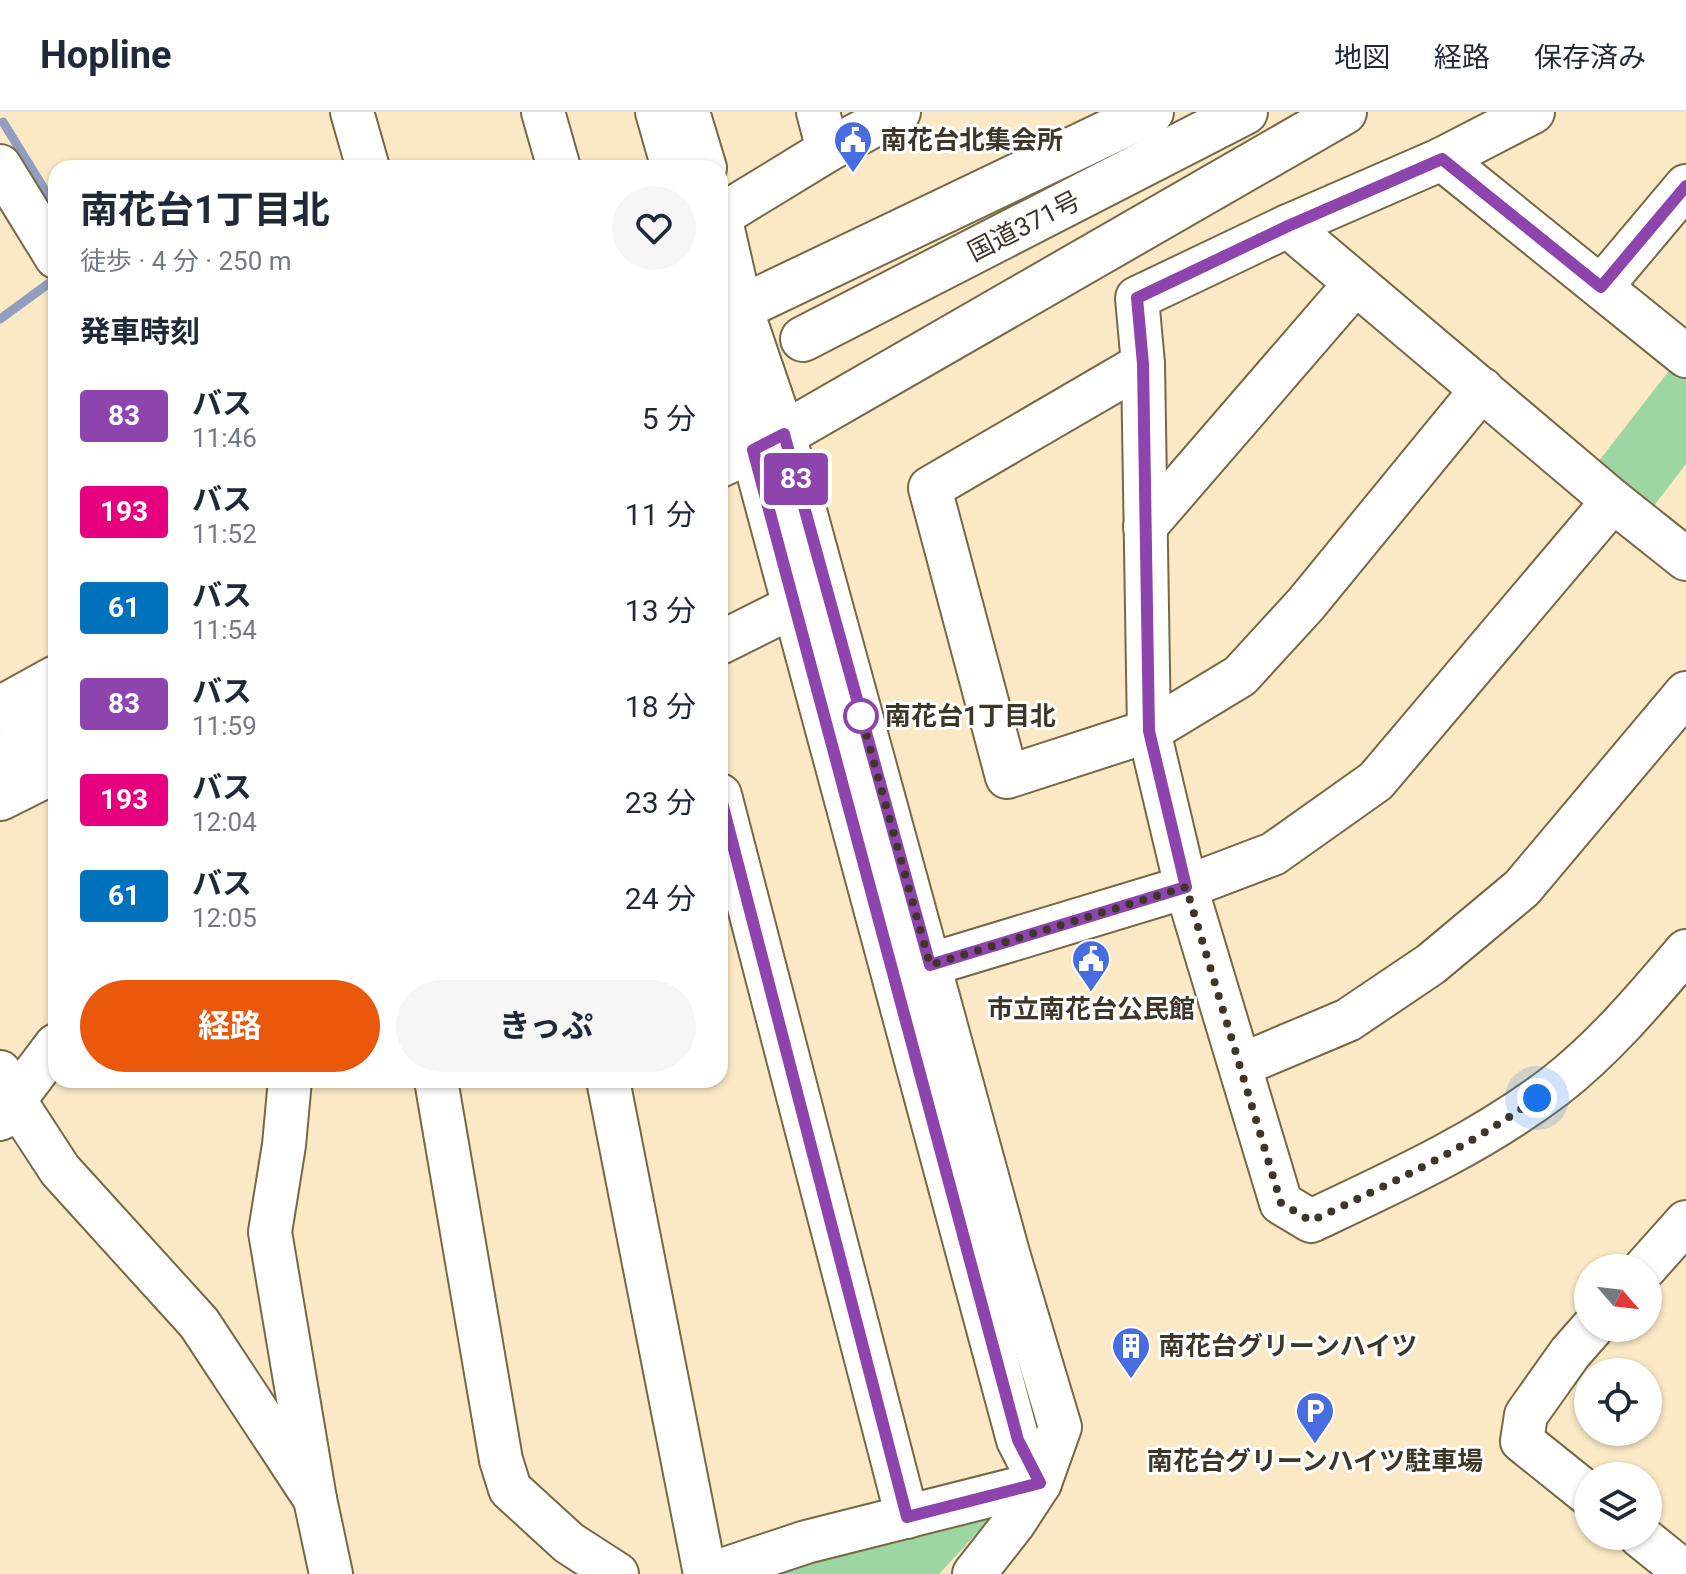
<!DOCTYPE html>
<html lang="ja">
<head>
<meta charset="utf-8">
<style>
  :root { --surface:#fff; --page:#f6f6f7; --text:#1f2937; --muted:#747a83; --line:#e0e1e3; --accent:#ea580c }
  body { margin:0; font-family:Roboto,"Noto Sans JP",sans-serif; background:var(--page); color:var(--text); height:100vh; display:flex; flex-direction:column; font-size:30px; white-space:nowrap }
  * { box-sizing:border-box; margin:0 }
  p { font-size:26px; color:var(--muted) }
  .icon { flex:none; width:44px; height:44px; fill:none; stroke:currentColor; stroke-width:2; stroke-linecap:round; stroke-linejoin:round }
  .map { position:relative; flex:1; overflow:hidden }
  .side { position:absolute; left:48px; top:48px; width:680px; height:928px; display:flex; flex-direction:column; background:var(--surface); border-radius:24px; box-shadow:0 2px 6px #0004 }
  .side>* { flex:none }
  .badge { padding:0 16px; border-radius:6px; font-size:28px; line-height:52px }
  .needle { width:52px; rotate:118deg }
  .controls { position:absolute; left:1574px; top:1142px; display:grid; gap:16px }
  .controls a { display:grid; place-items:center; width:88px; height:88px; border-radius:50%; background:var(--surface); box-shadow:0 2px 6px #0004; font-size:40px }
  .you { position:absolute; width:40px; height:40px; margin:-20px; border:6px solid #fff; border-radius:50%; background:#1a73e8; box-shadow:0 0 0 12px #1a73e833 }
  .map>.badge { position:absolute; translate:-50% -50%; box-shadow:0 0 0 4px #fff }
  h2 { padding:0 32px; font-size:30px; line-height:72px }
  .round { display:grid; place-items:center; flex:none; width:84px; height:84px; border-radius:42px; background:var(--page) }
  .summary { display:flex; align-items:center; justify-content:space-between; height:136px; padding:0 32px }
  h1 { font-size:38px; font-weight:700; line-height:60px }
  .button { display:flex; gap:16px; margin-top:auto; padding:16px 32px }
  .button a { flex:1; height:92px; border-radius:48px; background:var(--accent); color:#fff; font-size:32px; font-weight:700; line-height:92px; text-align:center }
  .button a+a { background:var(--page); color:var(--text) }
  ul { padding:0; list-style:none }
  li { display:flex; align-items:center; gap:24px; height:96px; padding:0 32px }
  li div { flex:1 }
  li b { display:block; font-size:30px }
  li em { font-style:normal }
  li .badge { min-width:88px; font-weight:700; text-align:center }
  header { display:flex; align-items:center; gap:48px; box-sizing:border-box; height:112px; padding:0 40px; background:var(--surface); border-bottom:2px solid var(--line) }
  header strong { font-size:38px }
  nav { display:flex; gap:44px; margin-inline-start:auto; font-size:28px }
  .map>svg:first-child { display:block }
  .green { fill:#9dd5a3 }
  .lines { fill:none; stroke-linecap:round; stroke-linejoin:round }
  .stream { stroke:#919ebf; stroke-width:9 }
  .minor-casing { stroke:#766846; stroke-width:46 }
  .highway-casing { stroke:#766846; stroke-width:48 }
  .minor { stroke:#fff; stroke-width:42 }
  .highway { stroke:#fff; stroke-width:44 }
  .line-casing { stroke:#fff; stroke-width:18 }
  .line { stroke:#8e44ad; stroke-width:12 }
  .walk { stroke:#3e3729; stroke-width:8; stroke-dasharray:0 14.4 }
  .stop-dot { fill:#fff; stroke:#8e44ad; stroke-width:4 }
  .labels { text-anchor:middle; stroke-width:6; stroke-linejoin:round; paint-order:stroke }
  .poi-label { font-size:26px; font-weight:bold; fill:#3e3729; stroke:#fff; text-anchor:start }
  .street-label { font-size:26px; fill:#3e3729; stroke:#fff }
  .stop-label { font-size:26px; font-weight:bold; fill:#3e3729; stroke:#fff; text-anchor:start }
</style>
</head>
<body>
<header>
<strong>Hopline</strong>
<nav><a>地図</a><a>経路</a><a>保存済み</a></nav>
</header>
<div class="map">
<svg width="1686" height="1462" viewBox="0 0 1686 1462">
  <rect width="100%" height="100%" fill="#fae9c4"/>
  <g class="green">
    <path d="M 1675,251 L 1686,260 L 1686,352 L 1650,399 L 1595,354 Z"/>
    <path d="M 984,1399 L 989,1408 L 939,1462 L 768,1462 Z"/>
  </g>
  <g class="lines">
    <g class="stream">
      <path d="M 3,10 L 56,96"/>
      <path d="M 0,207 L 52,169"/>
    </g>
    <defs>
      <g id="minor">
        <path d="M 352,0 L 368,56"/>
        <path d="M 543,0 L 559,56"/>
        <path d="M 657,0 L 673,56"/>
        <path d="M 688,0 L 705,56"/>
        <path d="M 818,0 L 828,38"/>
        <path d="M 1533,0 L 1442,47 L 1288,114 L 1137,186 L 1143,252 L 1149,619 L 1186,775 L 1281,1091 L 1311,1109 C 1396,1069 1480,1031 1555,974 C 1604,936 1646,886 1686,839"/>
        <path d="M 1442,47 L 1686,244"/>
        <path d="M 0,54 L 56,145"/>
        <path d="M 720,104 L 741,196 L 784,322 L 1008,1141 L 1060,1315 L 1040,1371 L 1014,1411 L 974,1462"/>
        <path d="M 720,104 L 828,38 L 899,0"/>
        <path d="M 1288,114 L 1613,389 L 1686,447"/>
        <path d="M 1601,175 L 1686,74"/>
        <path d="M 720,219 L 1018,1328 L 1040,1371"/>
        <path d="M 1143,252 L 930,376 L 1007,665 L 1149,619 L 1240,564 L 1306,492 L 1482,277"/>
        <path d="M 1145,415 L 1355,172"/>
        <path d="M 720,531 L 794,494"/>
        <path d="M 720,683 L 907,1405"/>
        <path d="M 902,861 L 1186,775 L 1273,742 L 1376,669 L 1613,389"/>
        <path d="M 1241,953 L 1348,908 L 1431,852 L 1522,776 L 1686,581"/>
        <path d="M 0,960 L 15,989 L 60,1058 L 199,1211 L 315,1387"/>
        <path d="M 290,968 L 284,1033 L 270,1120 L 315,1387 L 331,1462"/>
        <path d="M 436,968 L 501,1348 L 510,1377 L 569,1431 L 617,1462"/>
        <path d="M 608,968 L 705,1462"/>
        <path d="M 0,1007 L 56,933"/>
        <path d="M 1645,1156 L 1686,1110"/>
        <path d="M 1588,1382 L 1522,1329 L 1526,1303 L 1570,1241 L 1592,1216"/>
        <path d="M 1640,1424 L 1686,1461"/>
        <path d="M 710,1462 L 806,1430 L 1040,1371"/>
      </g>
      <g id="highway">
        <path d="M 720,203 L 741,196 L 1151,0"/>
        <path d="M 803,227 L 1245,0"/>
        <path d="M 720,353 L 784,322 L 1344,0"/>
        <path d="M 0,597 L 56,566"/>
        <path d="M 0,644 L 56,615"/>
        <path d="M 0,686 L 56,658"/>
      </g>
    </defs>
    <use href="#minor" class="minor-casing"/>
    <use href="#highway" class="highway-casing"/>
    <use href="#minor" class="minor"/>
    <use href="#highway" class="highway"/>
  </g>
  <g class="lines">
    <defs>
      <path id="line" d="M 720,683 L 907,1405 L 1040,1371 L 1018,1328 L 753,338 L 784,322 L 930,853 L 1186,775 L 1149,619 L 1143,252 L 1137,186 L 1288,114 L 1442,47 L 1601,175 L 1686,74"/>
    </defs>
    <use href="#line" class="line-casing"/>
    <use href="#line" class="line"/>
    <path class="walk" d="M 861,604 L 860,600 L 930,853 L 1186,775 L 1281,1091 L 1311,1109 C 1389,1072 1466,1037 1537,986"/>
  </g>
  <defs>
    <symbol id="civic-pin" viewBox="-11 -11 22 30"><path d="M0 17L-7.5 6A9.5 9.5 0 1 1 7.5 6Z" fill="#486de0" stroke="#fff"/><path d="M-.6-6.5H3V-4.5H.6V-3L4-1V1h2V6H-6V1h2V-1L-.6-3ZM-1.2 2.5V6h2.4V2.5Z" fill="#fff"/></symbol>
    <symbol id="building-pin" viewBox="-11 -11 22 30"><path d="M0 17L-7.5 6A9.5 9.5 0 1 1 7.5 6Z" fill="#486de0" stroke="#fff"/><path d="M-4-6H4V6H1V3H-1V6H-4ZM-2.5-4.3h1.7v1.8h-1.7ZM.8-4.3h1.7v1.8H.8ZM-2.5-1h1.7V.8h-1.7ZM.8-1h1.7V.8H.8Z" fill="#fff"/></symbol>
    <symbol id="parking-pin" viewBox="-11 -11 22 30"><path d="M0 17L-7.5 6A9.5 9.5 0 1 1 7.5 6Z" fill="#486de0" stroke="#fff"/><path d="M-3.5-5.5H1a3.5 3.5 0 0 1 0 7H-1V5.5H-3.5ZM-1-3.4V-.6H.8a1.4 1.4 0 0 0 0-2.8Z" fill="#fff"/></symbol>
  </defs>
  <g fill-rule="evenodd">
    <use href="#civic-pin" x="831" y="6" width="44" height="60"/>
    <use href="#civic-pin" x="1069" y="825" width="44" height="60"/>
    <use href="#building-pin" x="1109" y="1212" width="44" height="60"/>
    <use href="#parking-pin" x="1293" y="1277" width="44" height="60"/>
  </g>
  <circle class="stop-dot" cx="861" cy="604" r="16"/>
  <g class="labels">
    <g class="poi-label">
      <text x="881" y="37">南花台北集会所</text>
      <text x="1091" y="906" text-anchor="middle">市立南花台公民館</text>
      <text x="1159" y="1243">南花台グリーンハイツ</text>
      <text x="1315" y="1358" text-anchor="middle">南花台グリーンハイツ駐車場</text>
    </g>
    <g class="street-label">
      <text transform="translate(1024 114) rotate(-27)" y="9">国道371号</text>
    </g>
    <g class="stop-label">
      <text x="885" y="613">南花台1丁目北</text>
    </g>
  </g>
</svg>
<div class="controls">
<a><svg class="needle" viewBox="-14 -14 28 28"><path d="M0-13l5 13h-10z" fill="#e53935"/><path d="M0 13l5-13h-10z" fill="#747a83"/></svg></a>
<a><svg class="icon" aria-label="locate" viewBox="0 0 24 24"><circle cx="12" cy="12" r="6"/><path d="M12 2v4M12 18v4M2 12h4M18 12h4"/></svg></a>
<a><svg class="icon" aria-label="layers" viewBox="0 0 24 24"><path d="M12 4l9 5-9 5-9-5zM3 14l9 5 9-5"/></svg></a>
</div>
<div class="you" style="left:1537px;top:986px"></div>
<b class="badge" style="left:796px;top:367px;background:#8e44ad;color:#fff">83</b>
<section class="side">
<div class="summary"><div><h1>南花台1丁目北</h1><p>徒歩 · 4 分 · 250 m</p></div><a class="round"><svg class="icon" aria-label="heart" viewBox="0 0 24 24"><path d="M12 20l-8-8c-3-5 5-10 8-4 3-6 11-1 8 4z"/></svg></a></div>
<h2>発車時刻</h2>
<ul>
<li><span class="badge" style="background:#8e44ad;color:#fff">83</span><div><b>バス</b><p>11:46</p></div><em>5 分</em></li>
<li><span class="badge" style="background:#e6007e;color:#fff">193</span><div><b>バス</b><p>11:52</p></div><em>11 分</em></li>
<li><span class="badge" style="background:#0072bc;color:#fff">61</span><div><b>バス</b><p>11:54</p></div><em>13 分</em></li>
<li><span class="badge" style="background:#8e44ad;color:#fff">83</span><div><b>バス</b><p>11:59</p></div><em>18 分</em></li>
<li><span class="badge" style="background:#e6007e;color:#fff">193</span><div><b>バス</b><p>12:04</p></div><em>23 分</em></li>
<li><span class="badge" style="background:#0072bc;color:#fff">61</span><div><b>バス</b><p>12:05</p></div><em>24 分</em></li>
</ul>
<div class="button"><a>経路</a><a>きっぷ</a></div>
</section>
</div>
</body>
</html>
